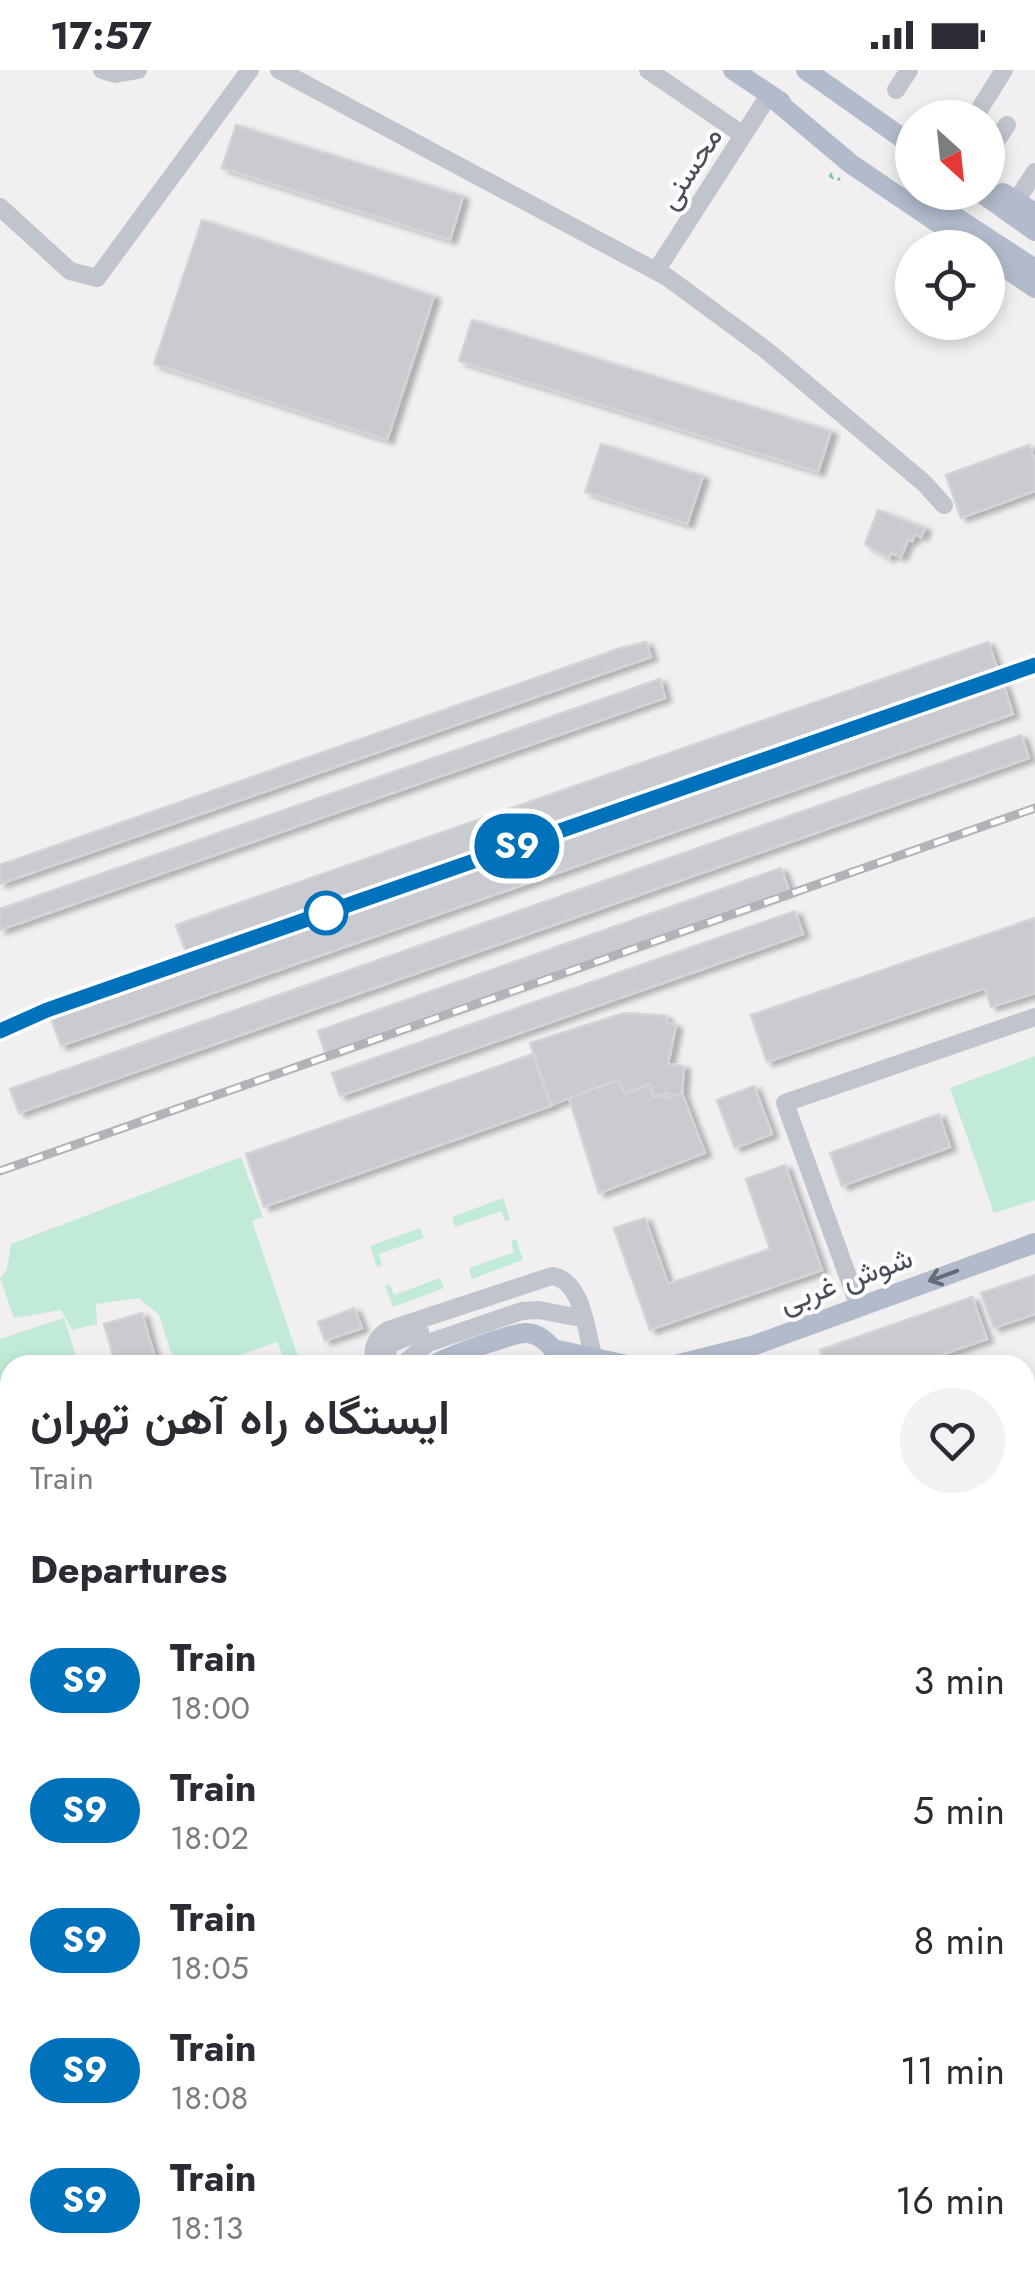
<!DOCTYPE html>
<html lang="en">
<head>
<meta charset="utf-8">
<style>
  :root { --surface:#fff; --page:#f2f2f3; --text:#2b2b33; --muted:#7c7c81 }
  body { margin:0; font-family:Jost,Vazirmatn,sans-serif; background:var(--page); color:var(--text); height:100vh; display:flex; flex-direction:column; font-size:38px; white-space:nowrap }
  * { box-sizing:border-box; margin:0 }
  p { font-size:32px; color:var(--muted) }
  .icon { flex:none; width:55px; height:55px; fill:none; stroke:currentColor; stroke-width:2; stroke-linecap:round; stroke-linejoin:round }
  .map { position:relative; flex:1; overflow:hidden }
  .drawer { position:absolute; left:0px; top:1285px; width:1035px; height:930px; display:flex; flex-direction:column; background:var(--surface); border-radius:30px 30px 0 0; box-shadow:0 5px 15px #0003 }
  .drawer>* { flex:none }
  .badge { padding:0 20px; border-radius:32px; font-size:35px; line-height:65px }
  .needle { width:65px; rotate:153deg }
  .controls { position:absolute; left:895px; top:30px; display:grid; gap:20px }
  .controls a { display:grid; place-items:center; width:110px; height:110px; border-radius:50%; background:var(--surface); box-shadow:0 5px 15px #0003; font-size:50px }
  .map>.badge { position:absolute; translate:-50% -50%; box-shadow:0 0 0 5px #fff }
  h2 { padding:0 30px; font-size:38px; line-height:90px }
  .round { display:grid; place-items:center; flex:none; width:105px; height:105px; border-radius:52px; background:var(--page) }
  .summary { display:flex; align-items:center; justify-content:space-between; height:170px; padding:0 30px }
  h1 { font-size:48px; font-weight:600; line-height:75px }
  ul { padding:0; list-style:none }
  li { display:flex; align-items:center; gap:30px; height:130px; padding:0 30px }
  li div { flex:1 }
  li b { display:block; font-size:38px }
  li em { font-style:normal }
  li .badge { min-width:110px; font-weight:700; text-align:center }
  .status { display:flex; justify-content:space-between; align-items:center; height:70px; padding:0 50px; background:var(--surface); direction:ltr }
  .status svg { height:28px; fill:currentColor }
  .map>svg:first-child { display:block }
  .green { fill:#c1ebd7 }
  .building { fill:#c9cbd1; stroke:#d3d4da; stroke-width:2.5; filter:url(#shadow) }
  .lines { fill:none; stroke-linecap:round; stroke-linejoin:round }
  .path { stroke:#7cc6ab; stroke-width:2.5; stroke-dasharray:8 5; stroke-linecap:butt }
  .minor { stroke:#bfc4cd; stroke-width:18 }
  .major { stroke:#b1bbcb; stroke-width:20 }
  .rail-casing { stroke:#b2b3b9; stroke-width:9 }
  .rail { stroke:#fff; stroke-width:5; stroke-dasharray:15; stroke-linecap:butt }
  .oneway { stroke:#636b77 }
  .line-casing { stroke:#fff; stroke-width:22 }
  .line { stroke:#0072bc; stroke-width:15 }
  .stop-dot { fill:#fff; stroke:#0072bc; stroke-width:5 }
  .labels { text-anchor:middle; stroke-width:8; stroke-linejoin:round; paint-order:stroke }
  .street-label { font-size:30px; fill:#49505b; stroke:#fff }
</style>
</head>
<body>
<div class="status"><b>17:57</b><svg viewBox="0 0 49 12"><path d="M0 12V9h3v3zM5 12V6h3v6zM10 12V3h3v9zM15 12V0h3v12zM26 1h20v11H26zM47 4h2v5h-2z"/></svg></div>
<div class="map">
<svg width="1035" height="2215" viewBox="0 0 1035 2215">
  <defs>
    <filter id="shadow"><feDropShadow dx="6" dy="3.5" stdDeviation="2.5" flood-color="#0004"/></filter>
  </defs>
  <rect width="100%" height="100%" fill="#f1efef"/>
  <g class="green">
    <path d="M 1035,986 L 1035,1130 L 994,1143 L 950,1018 Z"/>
    <path d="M 241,1087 L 263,1147 L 252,1151 L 301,1295 L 287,1295 L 277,1272 L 211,1295 L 175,1295 L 159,1245 L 139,1228 L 96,1234 L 97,1254 L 72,1260 L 61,1240 L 14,1248 L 0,1208 L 7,1200 L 11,1174 Z"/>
    <path d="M 503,1128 L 510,1150 L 505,1151 L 501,1141 L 455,1157 L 452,1147 Z"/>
    <path d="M 420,1158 L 424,1168 L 379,1184 L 382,1195 L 377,1197 L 370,1176 Z"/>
    <path d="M 516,1169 L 523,1190 L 472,1209 L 469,1198 L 514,1182 L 511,1171 Z"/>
    <path d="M 440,1208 L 444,1218 L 393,1237 L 385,1216 L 390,1214 L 394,1225 Z"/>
    <path d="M 64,1248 L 79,1295 L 10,1295 L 10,1478 L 0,1482 L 0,1269 Z"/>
  </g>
  <g class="building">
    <path d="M 236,55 L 463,126 L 450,170 L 222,98 Z"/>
    <path d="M 202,150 L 434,226 L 387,370 L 154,294 Z"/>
    <path d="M 472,250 L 831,361 L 818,402 L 459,291 Z"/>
    <path d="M 601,374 L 703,406 L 687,454 L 585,422 Z"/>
    <path d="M 1029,375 L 1035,391 L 1035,421 L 961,448 L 946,405 Z"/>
    <path d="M 878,440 L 925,458 L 921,467 L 915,464 L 912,471 L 908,470 L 901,487 L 891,483 L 889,488 L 865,474 Z"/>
    <path d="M 646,572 L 651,587 L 0,814 L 0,795 L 621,578 Z"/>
    <path d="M 988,572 L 998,601 L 187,885 L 176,855 Z"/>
    <path d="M 660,609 L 665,628 L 0,860 L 0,839 Z"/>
    <path d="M 1003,613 L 1013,644 L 61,976 L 50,945 Z"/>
    <path d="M 1021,665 L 1029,688 L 19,1043 L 10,1019 Z"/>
    <path d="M 781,798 L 789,820 L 325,983 L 318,961 Z"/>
    <path d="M 795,841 L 803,864 L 340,1026 L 332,1003 Z"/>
    <path d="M 1035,848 L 1035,923 L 991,937 L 985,918 L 767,992 L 751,945 Z"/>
    <path d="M 624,943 L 666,946 L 666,952 L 676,955 L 668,994 L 684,996 L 682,1023 L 670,1028 L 668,1023 L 654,1027 L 650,1014 L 625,1024 L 618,1010 L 551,1035 L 530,973 Z"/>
    <path d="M 533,984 L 551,1036 L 264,1137 L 246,1084 Z"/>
    <path d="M 618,1010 L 625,1024 L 650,1014 L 654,1027 L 664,1025 L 666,1029 L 682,1023 L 705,1083 L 599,1123 L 569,1028 Z"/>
    <path d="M 754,1016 L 772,1064 L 735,1078 L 717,1030 Z"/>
    <path d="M 939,1044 L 950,1077 L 842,1116 L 830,1083 Z"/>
    <path d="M 785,1095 L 822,1200 L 650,1260 L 614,1158 L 645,1148 L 668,1214 L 770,1179 L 746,1109 Z"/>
    <path d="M 1035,1205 L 1035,1244 L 994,1258 L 981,1223 Z"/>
    <path d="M 972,1227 L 987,1269 L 912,1295 L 826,1295 L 820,1280 Z"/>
    <path d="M 354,1238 L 362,1258 L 325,1271 L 318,1252 Z"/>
    <path d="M 142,1243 L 157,1295 L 116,1295 L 104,1254 Z"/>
    <path d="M 1035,1548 L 1035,1625 L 1025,1619 L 1025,1563 Z"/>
  </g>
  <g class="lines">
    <path class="path" d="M 832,103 L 830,106 L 837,111 L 840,108"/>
    <g class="minor">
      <path d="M 102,0 L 115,4 L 138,0"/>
      <path d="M 279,0 L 667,207 L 766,280 L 924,413 L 944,435"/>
      <path d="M 648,0 L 743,65"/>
      <path d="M 896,20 L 909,0"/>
      <path d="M 974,48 L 1004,0"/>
      <path d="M 988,83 L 1007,55"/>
      <path d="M 1016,131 L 1035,102"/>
      <path d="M 0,137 L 70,201 L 97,208 L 250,0"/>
      <path d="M 656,201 L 769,25"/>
      <path d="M 859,1237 L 785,1033 L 1035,947"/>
      <path d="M 375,1295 C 371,1280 374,1269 388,1260 L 552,1206 C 583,1210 586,1262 594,1289"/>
      <path d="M 387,1295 L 388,1275 L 420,1262"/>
      <path d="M 402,1295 L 428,1273 L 522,1241 L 539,1240 L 575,1247"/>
      <path d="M 1025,1358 L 1035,1354"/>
      <path d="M 1025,1510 L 1035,1505"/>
      <path d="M 1025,1600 L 1035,1607"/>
      <path d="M 0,1725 L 10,1722"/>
      <path d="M 0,1792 L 10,1789"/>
      <path d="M 1025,1797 L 1035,1782"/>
      <path d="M 1025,1820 L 1035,1837"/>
      <path d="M 0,1903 L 10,1905"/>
      <path d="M 1025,1931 L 1035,1928"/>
      <path d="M 10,1957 L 10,1958"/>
      <path d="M 0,2009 L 10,2005"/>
      <path d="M 1025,2017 L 1035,2013"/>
      <path d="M 0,2093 L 10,2118"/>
      <path d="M 1025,2101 L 1035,2097"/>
      <path d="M 0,2164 L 10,2160"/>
      <path d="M 1025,2203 L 1029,2215"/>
      <path d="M 146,2205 L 149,2215"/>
      <path d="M 257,2205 L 261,2215"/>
      <path d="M 514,2205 L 517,2215"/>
      <path d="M 693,2205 L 696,2215"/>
      <path d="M 798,2205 L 801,2215"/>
      <path d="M 878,2205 L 882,2215"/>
      <path d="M 467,2215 L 465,2209 L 478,2205"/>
    </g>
    <g class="major">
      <path d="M 733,0 L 781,32"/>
      <path d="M 806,0 L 912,75"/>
      <path d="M 769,25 L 851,94 L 975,178"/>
      <path d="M 980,122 L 1035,161"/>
      <path d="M 1003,123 L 1035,143"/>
      <path d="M 920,124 L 1035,199"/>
      <path d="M 988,186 L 1035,218"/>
      <path d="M 553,1279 L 627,1295"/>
      <path d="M 434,1295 C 446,1287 515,1262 527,1263 C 544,1264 556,1281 562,1295"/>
      <path d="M 675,1295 L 755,1275 L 1035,1173"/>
      <path d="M 0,1523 L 10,1519"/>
      <path d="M 0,1545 L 10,1541"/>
      <path d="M 1025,1688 L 1035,1694"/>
      <path d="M 782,2205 L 786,2215"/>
    </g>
    <defs>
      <g id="rail">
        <path d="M 0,960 L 47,940 L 1035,595"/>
        <path d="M 0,1101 L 1035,738"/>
      </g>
    </defs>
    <use href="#rail" class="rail-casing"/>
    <use href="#rail" class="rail"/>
  </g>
  <defs><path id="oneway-shaft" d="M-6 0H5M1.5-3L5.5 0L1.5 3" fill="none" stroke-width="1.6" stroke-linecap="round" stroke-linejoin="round" transform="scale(2.5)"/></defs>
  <use class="oneway" href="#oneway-shaft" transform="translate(943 1206) rotate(160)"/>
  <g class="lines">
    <defs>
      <path id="line" d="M 0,961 L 47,940 L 1035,595"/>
    </defs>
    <use href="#line" class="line-casing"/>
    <use href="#line" class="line"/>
  </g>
  <circle class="stop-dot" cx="326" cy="843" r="20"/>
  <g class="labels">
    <g class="street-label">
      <text transform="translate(690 98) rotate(-57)" y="10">محسنی</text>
      <text transform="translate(846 1210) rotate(-20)" y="10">شوش غربی</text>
    </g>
  </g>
</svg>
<div class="controls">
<a><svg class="needle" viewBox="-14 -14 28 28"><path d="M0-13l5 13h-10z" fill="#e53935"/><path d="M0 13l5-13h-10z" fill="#7c7c81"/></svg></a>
<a><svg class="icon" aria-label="locate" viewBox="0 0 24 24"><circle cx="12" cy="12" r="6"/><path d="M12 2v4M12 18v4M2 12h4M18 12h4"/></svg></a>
</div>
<b class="badge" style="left:517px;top:776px;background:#0072bc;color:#fff">S9</b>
<section class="drawer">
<div class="summary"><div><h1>ایستگاه راه آهن تهران</h1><p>Train</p></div><a class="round"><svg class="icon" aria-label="heart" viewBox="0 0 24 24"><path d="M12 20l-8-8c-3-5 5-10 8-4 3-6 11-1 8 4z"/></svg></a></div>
<h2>Departures</h2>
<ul>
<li><span class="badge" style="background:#0072bc;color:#fff">S9</span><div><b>Train</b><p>18:00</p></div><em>3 min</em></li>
<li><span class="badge" style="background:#0072bc;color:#fff">S9</span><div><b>Train</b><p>18:02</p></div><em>5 min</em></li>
<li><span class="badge" style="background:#0072bc;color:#fff">S9</span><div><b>Train</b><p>18:05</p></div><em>8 min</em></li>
<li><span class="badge" style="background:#0072bc;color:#fff">S9</span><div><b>Train</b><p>18:08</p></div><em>11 min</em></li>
<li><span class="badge" style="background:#0072bc;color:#fff">S9</span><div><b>Train</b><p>18:13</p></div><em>16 min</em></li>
</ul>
</section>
</div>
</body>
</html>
